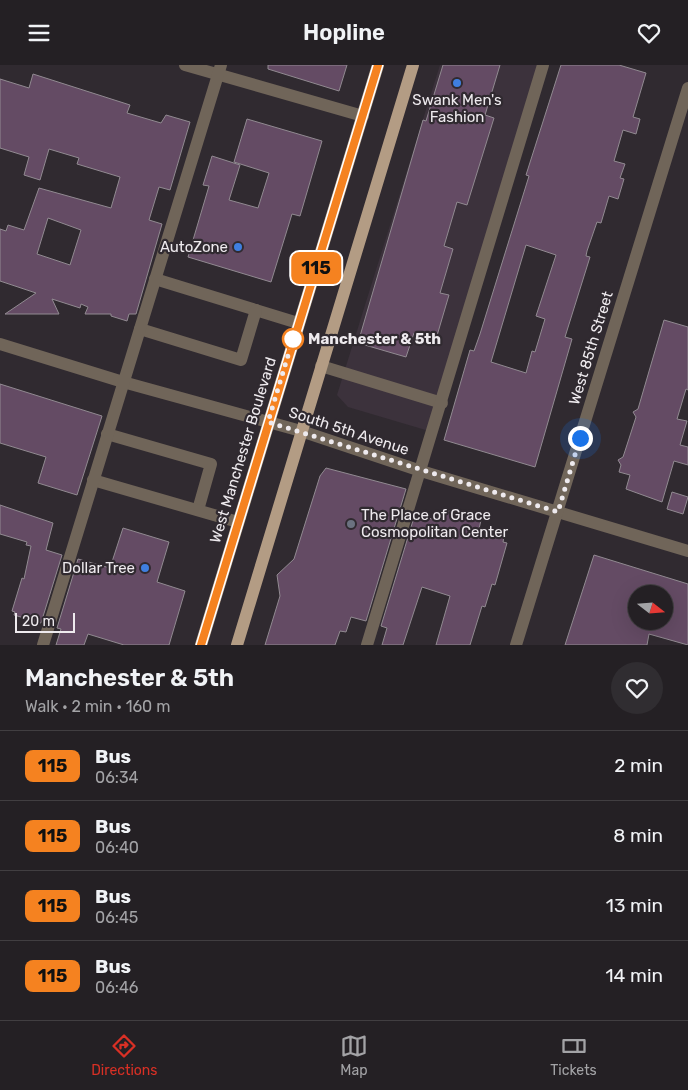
<!DOCTYPE html>
<html lang="en">
<head>
<meta charset="utf-8">
<style>
  :root { --surface:#242024; --page:#302d31; --text:#f1f3f6; --muted:#a3a3a6; --line:#413e41; --accent:#d93025 }
  body { margin:0; font-family:Rubik,sans-serif; background:var(--page); color:var(--text); height:100vh; display:flex; flex-direction:column; font-size:19px; white-space:nowrap }
  * { box-sizing:border-box; margin:0 }
  p { font-size:16px; color:var(--muted) }
  .icon { flex:none; width:28px; height:28px; fill:none; stroke:currentColor; stroke-width:2; stroke-linecap:round; stroke-linejoin:round }
  .map { position:relative; height:580px; overflow:hidden }
  .side { display:flex; flex-direction:column; background:var(--surface); flex:1 }
  .side>* { flex:none }
  .badge { padding:0 10px; border-radius:8px; font-size:18px; line-height:32px }
  .needle { width:32px; rotate:107deg }
  .fabs { position:absolute; left:628px; top:520px; display:grid; gap:10px }
  .fabs a { display:grid; place-items:center; width:45px; height:45px; border-radius:50%; background:var(--surface); box-shadow:0 5px 20px #0002,0 0 0 1px var(--line); font-size:25px }
  .scale { position:absolute; left:15px; bottom:12px; width:60px; box-sizing:border-box; padding-left:5px; border:2px solid #eeeaee; border-top:0; font-size:14px; line-height:18px; white-space:nowrap; color:#eeeaee; -webkit-text-stroke:4px #302a30; paint-order:stroke }
  .you { position:absolute; width:25px; height:25px; margin:-12px; border:4px solid #fff; border-radius:50%; background:#1a73e8; box-shadow:0 0 0 8px #1a73e833 }
  .map>.badge { position:absolute; translate:-50% -50%; box-shadow:0 0 0 2px #fff }
  .round { display:grid; place-items:center; flex:none; width:52px; height:52px; border-radius:26px; background:var(--page) }
  .head { display:flex; align-items:center; justify-content:space-between; height:85px; padding:0 25px }
  h1 { font-size:24px; font-weight:600; line-height:38px }
  ul { padding:0; list-style:none }
  li { display:flex; align-items:center; gap:15px; height:70px; padding:0 25px; border-top:1px solid var(--line) }
  li div { flex:1 }
  li b { display:block; font-size:19px }
  li em { font-style:normal }
  li .badge { min-width:55px; font-weight:700; text-align:center }
  header { display:flex; justify-content:space-between; align-items:center; height:65px; padding:0 25px; background:var(--surface); font-size:22px; font-weight:600 }
  .tab-bar { display:flex; justify-content:space-around; align-items:center; height:70px; border-top:1px solid var(--line); background:var(--surface); font-size:14px; color:var(--muted) }
  .tab-bar a { display:grid; justify-items:center; gap:2px }
  .tab-bar .selected { color:var(--accent) }
  .map>svg:first-child { display:block }
  .built { fill:#3c323c }
  .building { fill:#644b64; stroke:#918a91; fill-rule:evenodd }
  .lines { fill:none; stroke-linecap:round; stroke-linejoin:round }
  .minor { stroke:#706559; stroke-width:12 }
  .major { stroke:#b39c84; stroke-width:12 }
  .line-casing { stroke:#fff; stroke-width:11 }
  .line { stroke:#f58220; stroke-width:8 }
  .walk { stroke:#eeeaee; stroke-width:5; stroke-dasharray:0 9 }
  .shop-dot { fill:#3f7fe0; stroke:#302a30; stroke-width:2 }
  .stop-dot { fill:#fff; stroke:#f58220; stroke-width:2.5 }
  .worship-dot { fill:#6b7280; stroke:#302a30; stroke-width:2 }
  .labels { text-anchor:middle; stroke-width:4.5; stroke-linejoin:round; paint-order:stroke }
  .poi-label { font-size:15px; fill:#eeeaee; stroke:#302a30; text-anchor:end }
  .stop-label { font-size:15px; font-weight:bold; fill:#eeeaee; stroke:#302a30; text-anchor:start }
  .street-label { font-size:15px; fill:#eeeaee; stroke:#302a30 }
</style>
</head>
<body>
<header><svg class="icon" aria-label="menu" viewBox="0 0 24 24"><path d="M4 6h16M4 12h16M4 18h16"/></svg>Hopline<svg class="icon" aria-label="heart" viewBox="0 0 24 24"><path d="M12 20l-8-8c-3-5 5-10 8-4 3-6 11-1 8 4z"/></svg></header>
<div class="map">
<svg width="688" height="580" viewBox="0 0 688 580">
  <rect width="100%" height="100%" fill="#302a30"/>
  <path class="built" d="M 440,0 L 539,0 L 429,366 L 348,342 L 337,330 Z"/>
  <g class="building">
    <path d="M 268,0 L 347,0 L 339,26 L 268,4 Z"/>
    <path d="M 443,0 L 500,0 L 485,50 L 494,53 L 467,140 L 457,137 L 444,181 L 453,184 L 440,228 L 449,230 L 436,274 L 414,268 L 406,292 L 358,278 L 423,55 L 426,56 Z"/>
    <path d="M 561,0 L 619,0 L 646,8 L 633,52 L 640,54 L 636,69 L 623,65 L 614,96 L 625,99 L 620,113 L 624,114 L 618,134 L 609,131 L 601,158 L 597,157 L 587,186 L 586,191 L 590,192 L 565,272 L 572,274 L 535,402 L 444,375 L 470,285 L 474,286 L 480,269 L 529,111 L 526,110 ZM 526,180 L 556,190 L 536,251 L 545,254 L 535,287 L 532,286 L 526,308 L 491,297 Z"/>
    <path d="M 33,9 L 130,40 L 127,48 L 161,58 L 166,50 L 190,57 L 170,125 L 159,122 L 149,155 L 162,159 L 136,249 L 129,249 L 127,256 L 111,251 L 111,249 L 85,249 L 88,242 L 81,239 L 80,243 L 52,234 L 59,249 L 5,249 L 36,228 L 0,216 L 0,164 L 6,166 L 8,160 L 24,165 L 39,123 L 111,143 L 120,112 L 77,99 L 79,93 L 49,84 L 40,115 L 24,110 L 29,92 L 0,83 L 0,14 L 29,23 ZM 48,153 L 81,165 L 70,200 L 37,189 Z"/>
    <path d="M 247,54 L 322,76 L 300,151 L 292,149 L 271,217 L 188,192 L 209,121 L 203,120 L 212,91 L 240,100 L 229,135 L 258,143 L 269,108 L 234,97 Z"/>
    <path d="M 664,255 L 688,262 L 688,325 L 686,324 L 677,354 L 687,356 L 680,380 L 688,382 L 688,400 L 674,396 L 662,437 L 626,424 L 630,410 L 619,407 L 621,400 L 618,395 L 623,392 L 625,386 L 636,352 L 633,347 L 638,344 Z"/>
    <path d="M 0,319 L 102,351 L 77,430 L 38,418 L 46,392 L 0,378 Z"/>
    <path d="M 326,403 L 406,424 L 366,556 L 351,552 L 346,567 L 340,566 L 335,580 L 265,580 L 280,531 L 277,510 L 294,494 L 320,411 Z"/>
    <path d="M 672,427 L 688,432 L 683,449 L 667,444 Z"/>
    <path d="M 0,440 L 53,458 L 46,485 L 62,490 L 41,558 L 14,550 L 15,547 L 12,546 L 22,513 L 24,514 L 31,481 L 26,480 L 27,477 L 0,469 Z"/>
    <path d="M 442,444 L 481,455 L 479,464 L 504,472 L 503,477 L 507,478 L 495,520 L 492,519 L 485,542 L 482,541 L 470,580 L 436,580 L 450,531 L 422,522 L 403,580 L 382,580 L 387,563 L 381,561 L 415,449 L 439,456 Z"/>
    <path d="M 123,463 L 169,477 L 157,517 L 185,526 L 169,580 L 124,580 L 88,569 L 84,580 L 56,580 L 61,564 L 57,563 L 78,494 L 110,503 Z"/>
    <path d="M 594,490 L 688,519 L 688,580 L 649,569 L 647,580 L 565,580 ZM 636,529 L 664,529 L 664,556 L 636,556 Z"/>
  </g>
  <g class="lines">
    <g class="minor">
      <path d="M 185,0 L 363,51"/>
      <path d="M 155,214 L 298,258"/>
      <path d="M 140,264 L 241,295 L 256,245"/>
      <path d="M 0,279 L 123,317 L 301,366 L 421,406 L 688,486"/>
      <path d="M 321,301 L 442,338"/>
      <path d="M 107,369 L 211,399 L 198,445"/>
      <path d="M 93,415 L 238,457"/>
      <path d="M 43,580 L 221,0"/>
      <path d="M 367,580 L 543,0"/>
      <path d="M 516,580 L 688,23"/>
    </g>
    <g class="major">
      <path d="M 201,580 L 378,0"/>
      <path d="M 237,580 L 413,0"/>
    </g>
  </g>
  <g class="lines">
    <defs>
      <path id="line" d="M 201,580 L 378,0"/>
    </defs>
    <use href="#line" class="line-casing"/>
    <use href="#line" class="line"/>
    <path class="walk" d="M 293,274 L 268,357 L 558,447 L 580,373"/>
  </g>
  <g class="shop-dot">
    <circle cx="457" cy="18" r="5"/>
    <circle cx="238" cy="182" r="5"/>
    <circle cx="145" cy="503" r="5"/>
  </g>
  <circle class="stop-dot" cx="293" cy="274" r="10"/>
  <circle class="worship-dot" cx="351" cy="459" r="5"/>
  <g class="labels">
    <g class="poi-label">
      <text x="457" y="40" text-anchor="middle">Swank Men's<tspan x="457" dy="17">Fashion</tspan></text>
      <text x="228" y="187">AutoZone</text>
      <text x="361" y="455" text-anchor="start">The Place of Grace<tspan x="361" dy="17">Cosmopolitan Center</tspan></text>
      <text x="135" y="508">Dollar Tree</text>
    </g>
    <g class="stop-label">
      <text x="308" y="279">Manchester &amp; 5th</text>
    </g>
    <g class="street-label">
      <text transform="translate(591 283) rotate(-73)" y="5">West 85th Street</text>
      <text transform="translate(349 366) rotate(18)" y="5">South 5th Avenue</text>
      <text transform="translate(243 385) rotate(-73)" y="5">West Manchester Boulevard</text>
    </g>
  </g>
</svg>
<div class="fabs">
<a><svg class="needle" viewBox="-14 -14 28 28"><path d="M0-13l5 13h-10z" fill="#e53935"/><path d="M0 13l5-13h-10z" fill="#a3a3a6"/></svg></a>
</div>
<div class="scale">20 m</div>
<div class="you" style="left:580px;top:373px"></div>
<b class="badge" style="left:316px;top:203px;background:#f58220;color:#111">115</b>
</div>
<section class="side">
<div class="head"><div><h1>Manchester &amp; 5th</h1><p>Walk · 2 min · 160 m</p></div><a class="round"><svg class="icon" aria-label="heart" viewBox="0 0 24 24"><path d="M12 20l-8-8c-3-5 5-10 8-4 3-6 11-1 8 4z"/></svg></a></div>
<ul>
<li><span class="badge" style="background:#f58220;color:#111">115</span><div><b>Bus</b><p>06:34</p></div><em>2 min</em></li>
<li><span class="badge" style="background:#f58220;color:#111">115</span><div><b>Bus</b><p>06:40</p></div><em>8 min</em></li>
<li><span class="badge" style="background:#f58220;color:#111">115</span><div><b>Bus</b><p>06:45</p></div><em>13 min</em></li>
<li><span class="badge" style="background:#f58220;color:#111">115</span><div><b>Bus</b><p>06:46</p></div><em>14 min</em></li>
</ul>
</section>
<nav class="tab-bar">
<a class="selected"><svg class="icon" aria-label="directions" viewBox="0 0 24 24"><path d="M12 3l9 9-9 9-9-9zM9 14v-3h6M13 9l2 2-2 2"/></svg>Directions</a>
<a><svg class="icon" aria-label="map" viewBox="0 0 24 24"><path d="M3 6l6-2 6 2 6-2v14l-6 2-6-2-6 2zM9 4v14M15 6v14"/></svg>Map</a>
<a><svg class="icon" aria-label="tickets" viewBox="0 0 24 24"><path d="M3 7h18v10H3zM15 7v10"/></svg>Tickets</a>
</nav>
</body>
</html>
